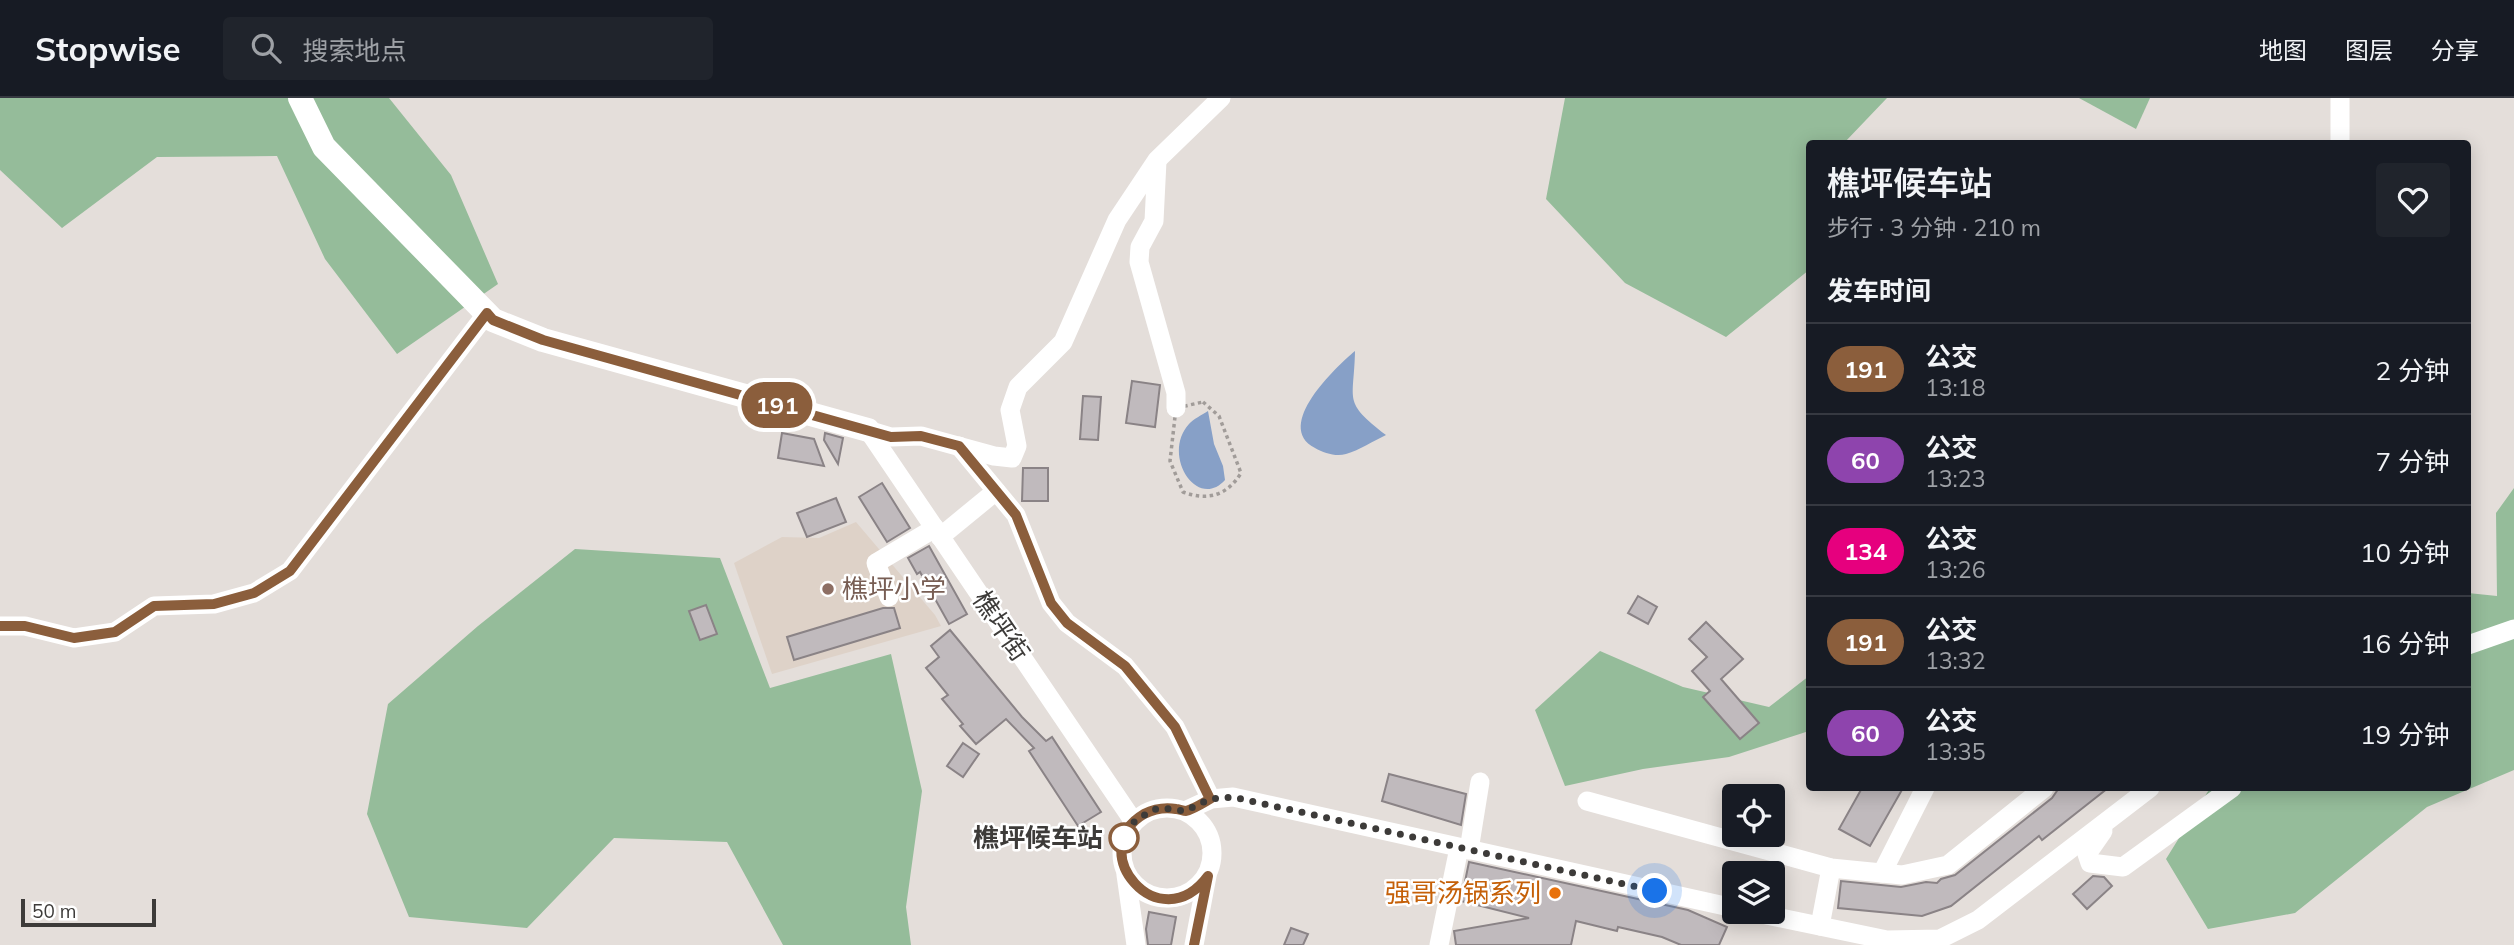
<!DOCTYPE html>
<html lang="zh">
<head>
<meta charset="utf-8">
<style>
  :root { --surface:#171b24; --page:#20242c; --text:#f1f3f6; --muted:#9ea1a6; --line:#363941 }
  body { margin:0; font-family:Mulish,"Noto Sans SC",sans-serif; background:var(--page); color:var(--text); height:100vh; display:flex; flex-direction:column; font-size:26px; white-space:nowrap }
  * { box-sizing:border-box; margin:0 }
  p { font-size:23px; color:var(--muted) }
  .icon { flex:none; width:38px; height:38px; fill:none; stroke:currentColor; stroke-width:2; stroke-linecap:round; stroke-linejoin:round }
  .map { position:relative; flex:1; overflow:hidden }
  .side { position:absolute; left:1806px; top:42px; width:665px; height:651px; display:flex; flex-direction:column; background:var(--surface); border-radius:7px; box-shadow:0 4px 18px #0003 }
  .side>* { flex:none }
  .badge { padding:0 14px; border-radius:23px; font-size:24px; line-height:46px }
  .controls { position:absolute; left:1722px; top:686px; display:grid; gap:14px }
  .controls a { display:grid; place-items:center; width:63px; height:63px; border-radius:7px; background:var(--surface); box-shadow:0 4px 18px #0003; font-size:35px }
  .scale { position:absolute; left:21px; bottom:18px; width:135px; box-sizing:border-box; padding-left:7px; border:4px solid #3d3b39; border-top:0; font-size:19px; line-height:24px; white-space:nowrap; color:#3d3b39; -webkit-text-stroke:5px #fff; paint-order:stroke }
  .you { position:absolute; width:35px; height:35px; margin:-18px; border:5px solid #fff; border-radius:50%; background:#1a73e8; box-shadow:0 0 0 10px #1a73e833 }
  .map>.badge { position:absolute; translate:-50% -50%; box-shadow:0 0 0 4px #fff }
  h2 { padding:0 21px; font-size:26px; line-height:63px }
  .round { display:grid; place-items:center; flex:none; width:74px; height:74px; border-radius:7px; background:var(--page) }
  .summary { display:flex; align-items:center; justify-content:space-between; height:119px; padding:0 21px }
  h1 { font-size:33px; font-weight:600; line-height:52px }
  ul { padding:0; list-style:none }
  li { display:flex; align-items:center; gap:21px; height:91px; padding:0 21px; border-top:2px solid var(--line) }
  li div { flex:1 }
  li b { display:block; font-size:26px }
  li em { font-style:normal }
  li .badge { min-width:77px; font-weight:700; text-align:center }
  header { display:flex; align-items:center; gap:42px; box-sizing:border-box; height:98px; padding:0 35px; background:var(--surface); border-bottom:2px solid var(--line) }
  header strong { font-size:33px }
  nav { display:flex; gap:38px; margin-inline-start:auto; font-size:24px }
  .search { width:490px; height:63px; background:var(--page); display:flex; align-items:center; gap:18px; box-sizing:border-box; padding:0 24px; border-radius:7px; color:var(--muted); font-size:26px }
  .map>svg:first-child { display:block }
  .built { fill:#ded2c8 }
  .forest { fill:#95bc9a }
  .water { fill:#87a0c7 }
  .building { fill:#c0babd; stroke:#8a8386; stroke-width:2 }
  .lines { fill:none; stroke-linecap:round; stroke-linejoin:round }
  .path { stroke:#a19c99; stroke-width:3.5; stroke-dasharray:3.5 3.5; stroke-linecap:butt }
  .minor { stroke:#fff; stroke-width:19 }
  .major { stroke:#fff; stroke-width:24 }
  .line-casing { stroke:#fff; stroke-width:16 }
  .line { stroke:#8b5e3c; stroke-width:10 }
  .walk { stroke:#3d3b39; stroke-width:7; stroke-dasharray:0 12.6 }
  .education-dot { fill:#8d6e63; stroke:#fff; stroke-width:2.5 }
  .stop-dot { fill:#fff; stroke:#8b5e3c; stroke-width:3.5 }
  .food-dot { fill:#e8710a; stroke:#fff; stroke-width:2.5 }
  .labels { text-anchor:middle; stroke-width:5; stroke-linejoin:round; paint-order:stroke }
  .education-label { font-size:26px; fill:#785e54; stroke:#fff; text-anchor:start }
  .street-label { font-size:26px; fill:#3d3b39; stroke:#fff }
  .stop-label { font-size:26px; font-weight:bold; fill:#3d3b39; stroke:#fff; text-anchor:end }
  .food-label { font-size:26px; fill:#c56008; stroke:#fff; text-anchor:end }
</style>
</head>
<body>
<header>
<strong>Stopwise</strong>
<div class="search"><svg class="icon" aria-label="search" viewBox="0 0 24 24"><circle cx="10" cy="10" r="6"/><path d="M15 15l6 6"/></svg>搜索地点</div>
<nav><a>地图</a><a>图层</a><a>分享</a></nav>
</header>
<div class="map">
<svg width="2514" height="847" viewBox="0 0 2514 847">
  <rect width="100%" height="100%" fill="#e4deda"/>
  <path class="built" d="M 856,424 L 935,517 L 941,528 L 772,576 L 734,465 L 782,439 L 819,440 Z"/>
  <g class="forest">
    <path d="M 0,0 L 389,0 L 451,77 L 498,186 L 397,256 L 325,161 L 277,58 L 157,59 L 62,130 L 0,72 Z"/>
    <path d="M 1565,0 L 1887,0 L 1844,45 L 1810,46 L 1809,172 L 1726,239 L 1625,185 L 1546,101 Z"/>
    <path d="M 2079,0 L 2150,0 L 2136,31 Z"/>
    <path d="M 2514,390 L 2514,672 L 2427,709 L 2295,815 L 2208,831 L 2166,761 L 2210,690 L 2468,690 L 2468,495 L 2497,498 L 2496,415 Z"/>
    <path d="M 575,451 L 720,460 L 770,590 L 891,556 L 922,693 L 906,809 L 911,847 L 783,847 L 727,744 L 614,740 L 527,830 L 409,819 L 367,716 L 388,606 L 478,528 Z"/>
    <path d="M 1600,553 L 1683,589 L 1769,609 L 1809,578 L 1809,633 L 1729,659 L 1643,671 L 1565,688 L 1535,612 Z"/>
  </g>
  <g class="water">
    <path d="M 1355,253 C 1354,304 1342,303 1386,337 C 1373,343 1360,352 1346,356 C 1336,359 1324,355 1315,350 C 1273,328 1336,269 1355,253 Z"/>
    <path d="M 1208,313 L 1214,346 L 1223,368 L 1225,382 C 1197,413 1161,357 1189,326 C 1193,321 1202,317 1208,313 Z"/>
  </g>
  <g class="building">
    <path d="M 1132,283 L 1160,287 L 1155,329 L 1126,325 Z"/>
    <path d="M 1083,298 L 1101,299 L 1098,342 L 1080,341 Z"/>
    <path d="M 782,335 L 814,341 L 824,368 L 778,360 Z"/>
    <path d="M 825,335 L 843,340 L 838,366 L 824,342 Z"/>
    <path d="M 1023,370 L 1048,370 L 1048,403 L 1022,403 Z"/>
    <path d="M 882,385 L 910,430 L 887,444 L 859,399 Z"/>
    <path d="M 836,400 L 846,424 L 807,439 L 797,415 Z"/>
    <path d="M 929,448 L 967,516 L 949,526 L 920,474 L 917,476 L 908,460 Z"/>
    <path d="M 1638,498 L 1657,509 L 1648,526 L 1628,515 Z"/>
    <path d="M 706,507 L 717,536 L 700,542 L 689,513 Z"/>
    <path d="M 883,510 L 894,510 L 900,530 L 794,562 L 787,539 Z"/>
    <path d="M 1706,524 L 1743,561 L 1721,581 L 1759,625 L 1740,641 L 1703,599 L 1710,593 L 1692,573 L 1707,559 L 1689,541 Z"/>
    <path d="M 950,532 L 1022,619 L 1046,643 L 1052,639 L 1101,714 L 1078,728 L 1029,653 L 1034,650 L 1006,621 L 976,646 L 960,628 L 963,626 L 942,601 L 948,597 L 926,570 L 939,559 L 931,548 Z"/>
    <path d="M 963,645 L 979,656 L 963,679 L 947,668 Z"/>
    <path d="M 1389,676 L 1466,696 L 1461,727 L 1382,703 Z"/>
    <path d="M 1862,690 L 1903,690 L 1870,748 L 1839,731 Z"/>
    <path d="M 2059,690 L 2108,690 L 2042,742 L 2039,738 L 1951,808 L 1922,818 L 1838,810 L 1841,783 L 1901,789 L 1926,784 L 1937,785 L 1941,781 L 1955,777 L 2052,700 Z"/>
    <path d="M 1469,764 L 1688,812 L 1727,829 L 1719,847 L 1681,847 L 1662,839 L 1618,829 L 1617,833 L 1576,823 L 1571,847 L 1456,847 L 1454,833 L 1529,820 L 1461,803 Z"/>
    <path d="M 2093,778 L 2104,779 L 2112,788 L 2087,811 L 2073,796 Z"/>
    <path d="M 1149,814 L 1176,819 L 1171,847 L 1148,847 L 1146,831 Z"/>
    <path d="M 1291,830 L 1308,836 L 1303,847 L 1284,847 Z"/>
  </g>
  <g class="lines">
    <path class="path" d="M 1203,304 L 1219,318 L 1241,375 C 1227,398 1207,403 1183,394 L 1170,363 L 1176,310 Z"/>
    <g class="minor">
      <path d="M 2340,0 L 2340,46"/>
      <path d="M 1157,63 L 1154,123 L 1140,149 L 1139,164 L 1176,295 L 1176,310"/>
      <path d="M 868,332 L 891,339 L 921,338 L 994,358 L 1012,360 L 1017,348 L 1010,312 L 1018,289 L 1063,244 L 1117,122 L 1157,62 L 1221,0"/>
      <path d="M 868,332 L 1134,724"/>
      <path d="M 959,348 L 1016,417 L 1051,505 L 1067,525 L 1125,568 L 1175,629 L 1211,701"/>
      <path d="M 940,439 L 996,393"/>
      <path d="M 889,499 L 876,465 L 935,430"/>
      <path d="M 0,528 L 25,528 L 74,540 L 115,534 L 154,508 L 214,506 L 254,495 L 290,473 L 487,215"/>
      <path d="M 2468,547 L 2514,531"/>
      <path d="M 1587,703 L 1831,770 L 1902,777 L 1948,767 L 2044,690"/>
      <circle cx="1167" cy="755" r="45"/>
      <path d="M 1185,713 L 1211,701 L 1233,699 L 1734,810"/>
      <path d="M 2103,733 L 2087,756 L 2090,765 L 2123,769 L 2232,690"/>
      <path d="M 1469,752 L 1480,684"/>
      <path d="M 1882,775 L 1925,690"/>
      <path d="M 1126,777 L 1136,847"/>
      <path d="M 1752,814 L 1887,842 L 1940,841 L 1978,822 L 2150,690"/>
      <path d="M 1820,828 L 1831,770"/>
      <path d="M 1194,847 L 1207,778"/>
      <path d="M 1439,847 L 1459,750"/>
    </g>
    <path class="major" d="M 300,0 L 324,49 L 493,222 L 543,242 L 868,332"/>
  </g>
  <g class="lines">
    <defs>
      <path id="line" d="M 0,528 L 25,528 L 74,540 L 115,534 L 154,508 L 214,506 L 254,495 L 290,473 L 487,215 L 493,222 L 543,242 L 891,339 L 921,338 L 959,348 L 1016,417 L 1051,505 L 1067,525 L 1125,568 L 1175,629 L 1210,701 C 1203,705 1194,711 1186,713 C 1183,713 1179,711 1176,711 C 1165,709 1154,711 1144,716 C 1083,752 1159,844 1208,778 L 1194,847"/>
    </defs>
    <use href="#line" class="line-casing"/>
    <use href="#line" class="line"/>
    <path class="walk" d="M 1124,740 L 1123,743 L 1134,724 L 1152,712 L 1163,710 L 1185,713 L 1210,701 L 1233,699 L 1655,793"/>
  </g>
  <circle class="education-dot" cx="828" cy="491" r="7"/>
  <circle class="stop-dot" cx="1124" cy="740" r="14"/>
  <circle class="food-dot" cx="1555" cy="795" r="7"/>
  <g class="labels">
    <g class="education-label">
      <text x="842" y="500">樵坪小学</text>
    </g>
    <g class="street-label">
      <text transform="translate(1001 528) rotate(56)" y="9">樵坪街</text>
    </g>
    <g class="stop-label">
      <text x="1103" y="749">樵坪候车站</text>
    </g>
    <g class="food-label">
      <text x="1541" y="804">强哥汤锅系列</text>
    </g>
  </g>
</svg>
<div class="controls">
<a><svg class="icon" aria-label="locate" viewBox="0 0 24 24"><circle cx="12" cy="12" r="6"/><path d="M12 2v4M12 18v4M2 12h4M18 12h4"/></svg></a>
<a><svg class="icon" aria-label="layers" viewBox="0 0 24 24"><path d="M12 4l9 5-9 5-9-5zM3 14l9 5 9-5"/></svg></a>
</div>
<div class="scale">50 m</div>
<div class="you" style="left:1655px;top:793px"></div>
<b class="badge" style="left:777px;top:307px;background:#8b5e3c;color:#fff">191</b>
<section class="side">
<div class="summary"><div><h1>樵坪候车站</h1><p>步行 · 3 分钟 · 210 m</p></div><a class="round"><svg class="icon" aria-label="heart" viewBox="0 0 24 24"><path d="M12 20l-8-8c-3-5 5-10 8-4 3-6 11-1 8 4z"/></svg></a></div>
<h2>发车时间</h2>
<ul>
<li><span class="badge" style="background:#8b5e3c;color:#fff">191</span><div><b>公交</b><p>13:18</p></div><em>2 分钟</em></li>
<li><span class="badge" style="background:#8e44ad;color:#fff">60</span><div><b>公交</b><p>13:23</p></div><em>7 分钟</em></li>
<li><span class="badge" style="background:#e6007e;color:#fff">134</span><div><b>公交</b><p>13:26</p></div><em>10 分钟</em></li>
<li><span class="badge" style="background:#8b5e3c;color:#fff">191</span><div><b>公交</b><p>13:32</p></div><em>16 分钟</em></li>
<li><span class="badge" style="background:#8e44ad;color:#fff">60</span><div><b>公交</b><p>13:35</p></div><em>19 分钟</em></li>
</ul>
</section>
</div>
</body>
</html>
